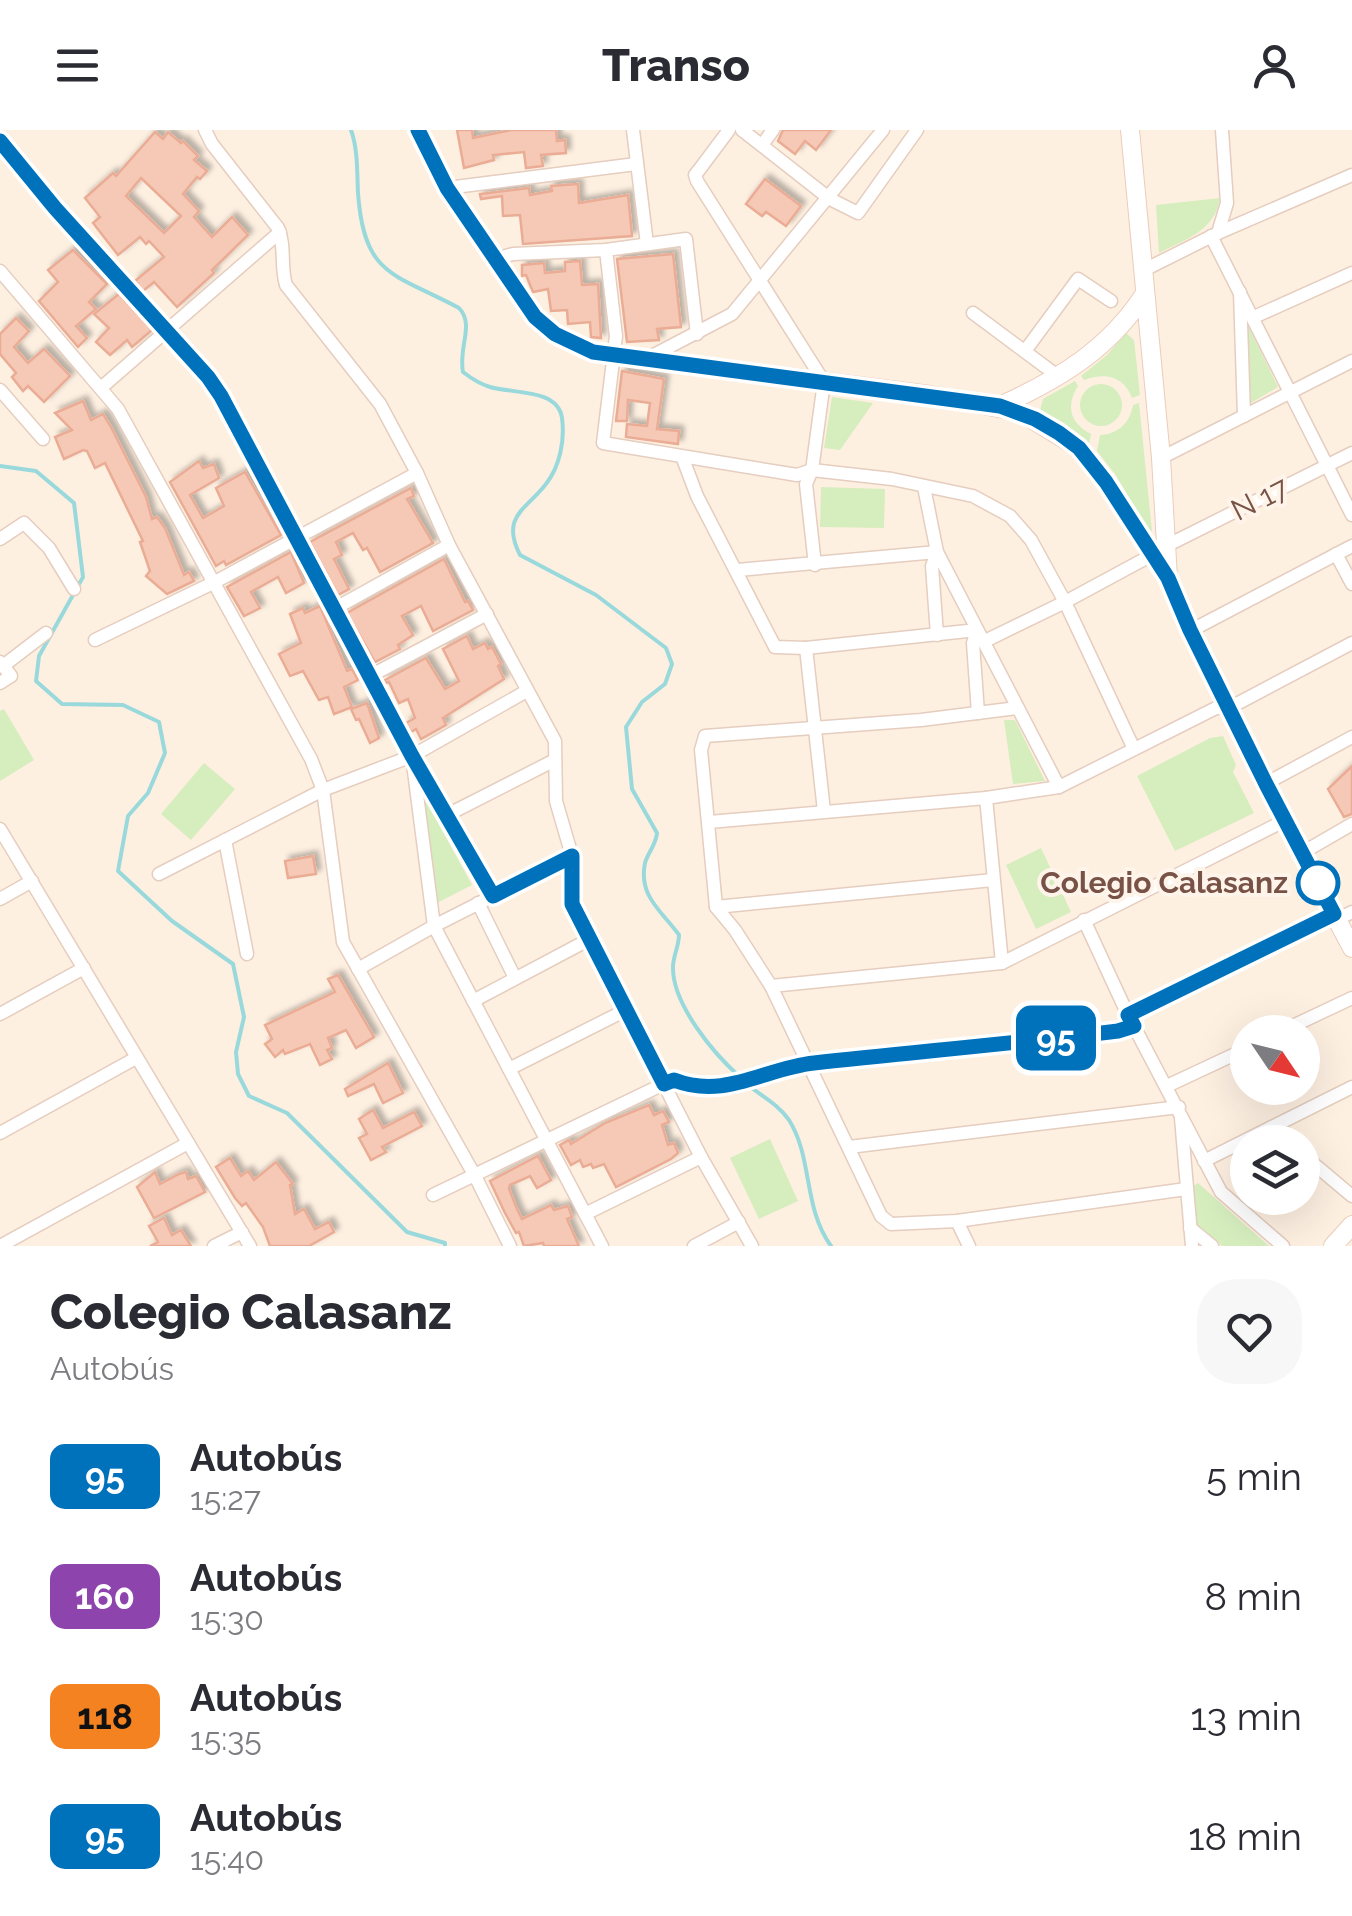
<!DOCTYPE html>
<html lang="es">
<head>
<meta charset="utf-8">
<style>
  :root { --surface:#fff; --page:#f7f7f7; --text:#2b2b33; --muted:#7c7c81 }
  body { margin:0; font-family:Raleway,sans-serif; background:var(--page); color:var(--text); height:100vh; display:flex; flex-direction:column; font-size:38px; white-space:nowrap }
  * { box-sizing:border-box; margin:0 }
  p { font-size:32px; color:var(--muted) }
  .icon { flex:none; width:55px; height:55px; fill:none; stroke:currentColor; stroke-width:2; stroke-linecap:round; stroke-linejoin:round }
  .map { position:relative; height:1116px; overflow:hidden }
  .drawer { display:flex; flex-direction:column; background:var(--surface); flex:1 }
  .drawer>* { flex:none }
  .badge { padding:0 20px; border-radius:15px; font-size:35px; line-height:65px }
  .needle { width:65px; rotate:125deg }
  .tools { position:absolute; left:1230px; top:885px; display:grid; gap:20px }
  .tools a { display:grid; place-items:center; width:90px; height:90px; border-radius:50%; background:var(--surface); box-shadow:0 10px 40px #0002; font-size:50px }
  .map>.badge { position:absolute; translate:-50% -50%; box-shadow:0 0 0 5px #fff }
  .round { display:grid; place-items:center; flex:none; width:105px; height:105px; border-radius:40px; background:var(--page) }
  .head { display:flex; align-items:center; justify-content:space-between; height:170px; padding:0 50px }
  h1 { font-size:48px; font-weight:800; line-height:75px }
  ul { padding:0; list-style:none }
  li { display:flex; align-items:center; gap:30px; height:120px; padding:0 50px }
  li div { flex:1 }
  li b { display:block; font-size:38px }
  li em { font-style:normal }
  li .badge { min-width:110px; font-weight:700; text-align:center }
  header { display:flex; justify-content:space-between; align-items:center; height:130px; padding:0 50px; background:var(--surface); font-size:45px; font-weight:800 }
  .map>svg:first-child { display:block }
  .green { fill:#d6edbe }
  .lines { fill:none; stroke-linecap:round; stroke-linejoin:round }
  .stream { stroke:#99d9dc; stroke-width:4 }
  .building { fill:#f6c9b6; stroke:#eaac95; stroke-width:2.5; fill-rule:evenodd; filter:url(#shadow) }
  .street-casing { stroke:#e5cdbf; stroke-width:15 }
  .secondary-casing { stroke:#ebccbb; stroke-width:20 }
  .street { stroke:#fff; stroke-width:12 }
  .secondary { stroke:#fff; stroke-width:18 }
  .line-casing { stroke:#fff; stroke-width:22 }
  .line { stroke:#0072bc; stroke-width:15 }
  .stop-dot { fill:#fff; stroke:#0072bc; stroke-width:5 }
  .labels { text-anchor:middle; stroke-width:8; stroke-linejoin:round; paint-order:stroke }
  .street-label { font-size:30px; fill:#785246; stroke:#fff4e9 }
  .stop-label { font-size:30px; font-weight:bold; fill:#785246; stroke:#fff4e9; text-anchor:end }
</style>
</head>
<body>
<header><svg class="icon" aria-label="menu" viewBox="0 0 24 24"><path d="M4 6h16M4 12h16M4 18h16"/></svg>Transo<svg class="icon" aria-label="person" viewBox="0 0 24 24"><circle cx="12" cy="8" r="4"/><path d="M4 21q1-7 8-7t8 7"/></svg></header>
<div class="map">
<svg width="1352" height="1116" viewBox="0 0 1352 1116">
  <defs>
    <filter id="shadow"><feDropShadow dx="4.5" dy="-4.5" stdDeviation="2.5" flood-color="#0004"/></filter>
  </defs>
  <rect width="100%" height="100%" fill="#fef0e1"/>
  <g class="green">
    <path d="M 1220,68 C 1215,101 1186,109 1159,123 L 1156,75 Z"/>
    <path d="M 1249,197 L 1278,257 L 1251,273 L 1246,198 Z"/>
    <path d="M 1126,203 L 1134,210 L 1140,265 L 1132,268 C 1124,246 1105,242 1084,250 L 1081,246 L 1107,225 Z"/>
    <path d="M 1075,251 L 1078,256 C 1066,275 1069,293 1091,304 L 1089,314 L 1040,280 L 1043,269 Z"/>
    <circle cx="1101" cy="275" r="21"/>
    <path d="M 832,267 L 873,273 L 840,320 L 824,318 Z"/>
    <path d="M 1139,273 L 1152,401 L 1150,402 L 1115,344 L 1097,321 L 1100,305 C 1118,304 1130,293 1133,275 Z"/>
    <path d="M 821,357 L 885,359 L 884,398 L 820,397 Z"/>
    <path d="M 4,579 L 34,630 L 0,651 L 0,581 Z"/>
    <path d="M 1004,590 L 1015,590 L 1045,651 L 1013,654 Z"/>
    <path d="M 1223,606 L 1236,635 L 1233,642 L 1254,683 L 1175,721 L 1137,646 L 1210,608 Z"/>
    <path d="M 204,633 L 235,659 L 191,710 L 161,684 Z"/>
    <path d="M 420,660 L 472,755 L 437,773 Z"/>
    <path d="M 1041,718 L 1071,782 L 1036,799 L 1006,735 Z"/>
    <path d="M 770,1009 L 798,1071 L 759,1089 L 730,1028 Z"/>
    <path d="M 1198,1053 L 1269,1116 L 1222,1116 L 1196,1094 L 1193,1056 Z"/>
  </g>
  <g class="lines">
    <g class="stream">
      <path d="M 351,0 C 358,19 357,43 358,63 C 364,147 394,143 459,178 C 475,195 458,217 463,242 C 472,249 480,254 490,257 C 512,264 558,258 562,288 C 565,310 560,336 546,354 C 527,379 500,386 520,425 L 596,465 L 666,518 L 672,534 L 665,554 L 642,572 L 626,597 L 632,659 L 657,703 C 656,715 648,722 645,733 C 638,767 663,782 679,805 C 679,816 673,826 673,837 C 672,874 714,924 740,947"/>
      <path d="M 0,336 L 36,341 L 74,373 L 83,447 L 39,526 L 36,551 L 62,574 L 123,575 L 159,592 L 165,623 L 148,663 L 128,686 L 118,741 L 172,791 L 233,834 L 244,887 L 236,922 L 238,944 L 249,966 L 287,983 L 407,1102 L 445,1113 L 445,1116"/>
      <path d="M 747,954 C 761,966 778,974 789,990 C 813,1028 803,1078 831,1116"/>
    </g>
  </g>
  <g class="building">
    <path d="M 457,0 L 472,0 L 473,8 L 511,0 L 556,0 L 557,11 L 565,10 L 566,23 L 541,25 L 543,36 L 526,38 L 524,22 L 493,25 L 494,30 L 464,38 Z"/>
    <path d="M 783,0 L 831,0 L 816,20 L 805,11 L 795,24 L 778,11 Z"/>
    <path d="M 155,2 L 163,9 L 168,2 L 181,13 L 183,11 L 198,26 L 194,30 L 207,41 L 200,49 L 197,47 L 183,64 L 199,81 L 194,87 L 212,107 L 232,87 L 248,105 L 212,140 L 214,143 L 177,177 L 154,152 L 143,161 L 135,151 L 164,127 L 149,111 L 146,114 L 140,107 L 118,125 L 93,93 L 100,87 L 85,68 L 113,43 L 116,46 ZM 141,48 L 181,86 L 164,103 L 126,66 Z"/>
    <path d="M 765,49 L 801,76 L 786,96 L 766,82 L 762,86 L 746,74 Z"/>
    <path d="M 578,54 L 579,73 L 628,65 L 632,106 L 523,114 L 520,85 L 503,86 L 502,66 L 481,69 L 480,64 L 529,58 L 530,65 L 552,61 L 551,56 Z"/>
    <path d="M 73,120 L 107,154 L 89,172 L 96,179 L 76,196 L 87,208 L 78,217 L 39,171 L 58,152 L 48,140 Z"/>
    <path d="M 673,124 L 681,197 L 657,199 L 659,210 L 627,212 L 617,129 Z"/>
    <path d="M 580,131 L 582,155 L 598,154 L 601,208 L 591,207 L 590,192 L 568,194 L 567,180 L 551,181 L 548,159 L 533,162 L 526,145 L 522,146 L 522,135 L 544,133 L 545,143 L 565,141 L 565,132 Z"/>
    <path d="M 119,164 L 152,200 L 132,217 L 127,210 L 110,225 L 96,212 L 109,198 L 94,184 Z"/>
    <path d="M 16,188 L 29,201 L 14,217 L 28,233 L 44,219 L 70,246 L 44,272 L 28,256 L 23,261 L 12,247 L 16,243 L 0,224 L 0,204 Z"/>
    <path d="M 622,241 L 664,249 L 657,299 L 679,301 L 678,314 L 626,307 L 627,294 L 647,296 L 650,273 L 628,270 L 627,291 L 616,291 Z"/>
    <path d="M 83,271 L 91,290 L 103,284 L 111,297 L 146,367 L 152,389 L 157,387 L 165,398 L 184,445 L 189,442 L 194,451 L 167,464 L 146,446 L 150,441 L 140,412 L 143,411 L 105,333 L 95,338 L 87,321 L 83,320 L 64,329 L 55,307 L 72,300 L 55,283 Z"/>
    <path d="M 199,331 L 203,338 L 214,334 L 219,348 L 190,365 L 203,388 L 224,376 L 216,358 L 245,342 L 281,405 L 226,435 L 224,431 L 216,436 L 170,352 Z"/>
    <path d="M 411,358 L 414,366 L 407,369 L 433,413 L 380,442 L 367,418 L 363,420 L 353,403 L 336,412 L 342,425 L 334,429 L 349,459 L 338,465 L 310,412 Z"/>
    <path d="M 291,422 L 304,453 L 286,463 L 278,447 L 251,462 L 260,478 L 244,486 L 227,457 Z"/>
    <path d="M 444,429 L 465,472 L 468,471 L 473,480 L 433,501 L 421,476 L 402,486 L 413,505 L 398,515 L 400,519 L 375,532 L 347,483 Z"/>
    <path d="M 320,476 L 347,541 L 352,539 L 358,550 L 344,557 L 352,577 L 334,584 L 328,567 L 319,570 L 303,541 L 290,546 L 279,524 L 301,513 L 290,484 L 303,478 L 305,483 Z"/>
    <path d="M 467,506 L 473,519 L 485,513 L 488,519 L 492,517 L 501,534 L 498,536 L 504,549 L 443,588 L 446,595 L 421,609 L 416,599 L 411,602 L 406,593 L 415,588 L 408,569 L 399,573 L 389,552 L 386,553 L 385,550 L 426,528 L 445,559 L 459,551 L 443,519 Z"/>
    <path d="M 367,573 L 379,608 L 370,613 L 359,589 L 356,590 L 351,579 Z"/>
    <path d="M 1352,636 L 1352,684 L 1344,687 L 1328,659 Z"/>
    <path d="M 313,726 L 316,744 L 288,748 L 285,731 Z"/>
    <path d="M 338,845 L 374,907 L 356,918 L 346,900 L 328,908 L 332,918 L 327,920 L 332,929 L 320,935 L 310,914 L 285,924 L 283,920 L 275,927 L 265,914 L 272,909 L 265,895 L 335,862 L 328,849 Z"/>
    <path d="M 388,933 L 403,963 L 383,973 L 374,954 L 348,966 L 345,959 Z"/>
    <path d="M 649,975 L 654,985 L 663,981 L 669,992 L 662,995 L 668,1015 L 674,1013 L 678,1023 L 671,1029 L 616,1057 L 604,1034 L 593,1038 L 591,1034 L 583,1037 L 580,1030 L 571,1035 L 560,1015 L 569,1010 L 571,1014 L 605,993 Z"/>
    <path d="M 373,980 L 383,998 L 414,982 L 422,996 L 382,1017 L 386,1022 L 371,1030 L 359,1008 L 367,1004 L 359,989 Z"/>
    <path d="M 538,1026 L 551,1050 L 537,1058 L 530,1046 L 510,1055 L 509,1059 L 517,1079 L 522,1089 L 551,1075 L 554,1080 L 568,1076 L 572,1087 L 567,1089 L 579,1116 L 544,1116 L 543,1113 L 524,1116 L 519,1102 L 516,1103 L 505,1083 L 490,1051 Z"/>
    <path d="M 230,1028 L 241,1046 L 248,1041 L 254,1050 L 276,1032 L 293,1054 L 290,1055 L 295,1084 L 304,1079 L 315,1099 L 329,1092 L 334,1102 L 309,1116 L 270,1116 L 263,1097 L 246,1073 L 242,1076 L 235,1068 L 216,1037 Z"/>
    <path d="M 155,1042 L 160,1054 L 179,1044 L 186,1042 L 188,1049 L 196,1046 L 205,1062 L 154,1088 L 137,1057 Z"/>
    <path d="M 164,1088 L 172,1105 L 181,1100 L 191,1116 L 150,1116 L 158,1112 L 149,1096 Z"/>
  </g>
  <g class="lines">
    <defs>
      <g id="street">
        <path d="M 205,0 L 212,14 L 278,98 C 286,117 280,136 286,155 L 380,274 L 417,343 L 449,415 L 555,611 L 556,671 L 572,726 L 572,774 L 701,1027 L 752,1116"/>
        <path d="M 633,0 L 647,114"/>
        <path d="M 729,0 L 699,40 L 695,45 L 697,51 L 824,252 L 812,340 L 806,354 L 815,435"/>
        <path d="M 742,0 L 830,69 L 858,83 L 917,0"/>
        <path d="M 0,11 L 55,78 L 208,247 L 221,266 L 412,626 L 434,796 L 602,1116"/>
        <path d="M 762,15 L 773,0"/>
        <path d="M 447,58 L 636,34"/>
        <path d="M 1218,103 L 1227,73 L 1222,0"/>
        <path d="M 1211,106 L 1352,385"/>
        <path d="M 606,120 L 616,206 L 603,313 L 797,345 L 812,340 L 892,349 L 973,366 L 1010,386 L 1031,410 L 1065,472 L 1134,619"/>
        <path d="M 495,129 L 513,124 L 606,120 L 686,109 L 697,204"/>
        <path d="M 1144,140 L 1218,103 L 1352,45"/>
        <path d="M 0,141 L 118,279 L 311,629 L 323,660 L 343,812 L 475,1046 L 510,1116"/>
        <path d="M 1240,162 L 1244,286"/>
        <path d="M 973,183 L 1059,247"/>
        <path d="M 1254,187 L 1352,143"/>
        <path d="M 1025,221 L 1078,149 L 1111,171"/>
        <path d="M 648,228 L 732,184 L 883,0"/>
        <path d="M 102,257 L 280,102"/>
        <path d="M 0,260 L 43,309"/>
        <path d="M 1161,328 L 1352,231"/>
        <path d="M 683,329 L 697,366 L 775,517 L 806,518 L 977,500 L 973,513 L 978,583"/>
        <path d="M 924,357 L 937,422 L 1059,657"/>
        <path d="M 0,409 L 24,393 L 49,418 L 74,459"/>
        <path d="M 1168,415 L 1352,323"/>
        <path d="M 1336,424 L 1352,454"/>
        <path d="M 738,440 L 937,422 L 932,436 L 937,505"/>
        <path d="M 334,479 L 449,415"/>
        <path d="M 1190,501 L 1352,416"/>
        <path d="M 95,510 L 213,453 L 417,343"/>
        <path d="M 985,511 L 1065,472 L 1152,425"/>
        <path d="M 806,518 L 824,681"/>
        <path d="M 0,532 L 11,546 L 0,553"/>
        <path d="M 3,536 L 46,503"/>
        <path d="M 372,545 L 487,484"/>
        <path d="M 1017,578 L 921,590 L 705,606 L 701,620 L 716,777 L 735,800 L 771,856 L 881,1086 L 891,1094 L 957,1091 L 1186,1059"/>
        <path d="M 417,634 L 493,766"/>
        <path d="M 1265,654 L 1352,607"/>
        <path d="M 986,668 L 1002,833"/>
        <path d="M 447,685 L 555,630"/>
        <path d="M 709,692 L 986,668 L 1059,657 L 1216,578 L 1229,578 L 1352,513"/>
        <path d="M 0,699 L 250,1116"/>
        <path d="M 225,710 L 247,824"/>
        <path d="M 1302,723 L 1352,694"/>
        <path d="M 159,744 L 323,660 L 412,626 L 525,562"/>
        <path d="M 0,769 L 32,751"/>
        <path d="M 478,773 L 515,848"/>
        <path d="M 716,777 L 993,750"/>
        <path d="M 1084,790 L 1128,885 L 1221,1062 L 1283,1116"/>
        <path d="M 358,839 L 434,796 L 572,726"/>
        <path d="M 771,856 L 1002,833 L 1286,690"/>
        <path d="M 473,871 L 590,809"/>
        <path d="M 0,884 L 84,838"/>
        <path d="M 1128,885 L 1335,784 L 1344,786 L 1352,782"/>
        <path d="M 1280,902 L 1352,868"/>
        <path d="M 509,939 L 626,880"/>
        <path d="M 1167,956 L 1248,918"/>
        <path d="M 1181,988 L 1192,1116"/>
        <path d="M 1272,997 L 1290,1012"/>
        <path d="M 0,1003 L 136,928"/>
        <path d="M 849,1017 L 1179,977"/>
        <path d="M 1302,1024 L 1352,1066"/>
        <path d="M 1204,1031 L 1352,957"/>
        <path d="M 433,1065 L 674,949 C 725,970 764,938 814,933 C 916,922 1017,912 1118,901 L 1134,896"/>
        <path d="M 585,1084 L 701,1027"/>
        <path d="M 957,1091 L 969,1116"/>
        <path d="M 1190,1098 L 1212,1116"/>
        <path d="M 0,1116 L 188,1013"/>
        <path d="M 214,1116 L 242,1102"/>
        <path d="M 694,1116 L 739,1092"/>
      </g>
      <g id="secondary">
        <path d="M 418,0 L 447,58 L 535,187 L 555,204 L 593,222 L 930,265 L 1020,282 L 1079,318 L 1106,352 L 1168,448"/>
        <path d="M 1130,0 L 1161,328 L 1168,448 L 1190,501 L 1265,654 L 1352,818"/>
        <path d="M 1000,276 C 1059,249 1108,220 1144,165"/>
        <path d="M 1333,1116 L 1352,1095"/>
      </g>
    </defs>
    <use href="#street" class="street-casing"/>
    <use href="#secondary" class="secondary-casing"/>
    <use href="#street" class="street"/>
    <use href="#secondary" class="secondary"/>
  </g>
  <g class="lines">
    <defs>
      <path id="line" d="M 0,11 L 55,78 L 208,247 L 221,266 L 412,626 L 493,766 L 572,726 L 572,774 L 664,954 L 674,950 C 725,970 765,938 814,933 C 916,922 1017,913 1118,901 L 1134,896 L 1128,885 L 1334,784 L 1266,654 L 1190,500 L 1168,448 L 1106,352 L 1079,318 L 1059,303 L 1035,289 L 1000,276 L 593,222 L 555,204 L 535,187 L 447,58 L 418,0"/>
    </defs>
    <use href="#line" class="line-casing"/>
    <use href="#line" class="line"/>
  </g>
  <circle class="stop-dot" cx="1318" cy="753" r="20"/>
  <g class="labels">
    <g class="street-label">
      <text transform="translate(1260 369) rotate(-27)" y="10">N 17</text>
    </g>
    <g class="stop-label">
      <text x="1288" y="763">Colegio Calasanz</text>
    </g>
  </g>
</svg>
<div class="tools">
<a><svg class="needle" viewBox="-14 -14 28 28"><path d="M0-13l5 13h-10z" fill="#e53935"/><path d="M0 13l5-13h-10z" fill="#7c7c81"/></svg></a>
<a><svg class="icon" aria-label="layers" viewBox="0 0 24 24"><path d="M12 4l9 5-9 5-9-5zM3 14l9 5 9-5"/></svg></a>
</div>
<b class="badge" style="left:1056px;top:908px;background:#0072bc;color:#fff">95</b>
</div>
<section class="drawer">
<div class="head"><div><h1>Colegio Calasanz</h1><p>Autobús</p></div><a class="round"><svg class="icon" aria-label="heart" viewBox="0 0 24 24"><path d="M12 20l-8-8c-3-5 5-10 8-4 3-6 11-1 8 4z"/></svg></a></div>
<ul>
<li><span class="badge" style="background:#0072bc;color:#fff">95</span><div><b>Autobús</b><p>15:27</p></div><em>5 min</em></li>
<li><span class="badge" style="background:#8e44ad;color:#fff">160</span><div><b>Autobús</b><p>15:30</p></div><em>8 min</em></li>
<li><span class="badge" style="background:#f58220;color:#111">118</span><div><b>Autobús</b><p>15:35</p></div><em>13 min</em></li>
<li><span class="badge" style="background:#0072bc;color:#fff">95</span><div><b>Autobús</b><p>15:40</p></div><em>18 min</em></li>
</ul>
</section>
</body>
</html>
